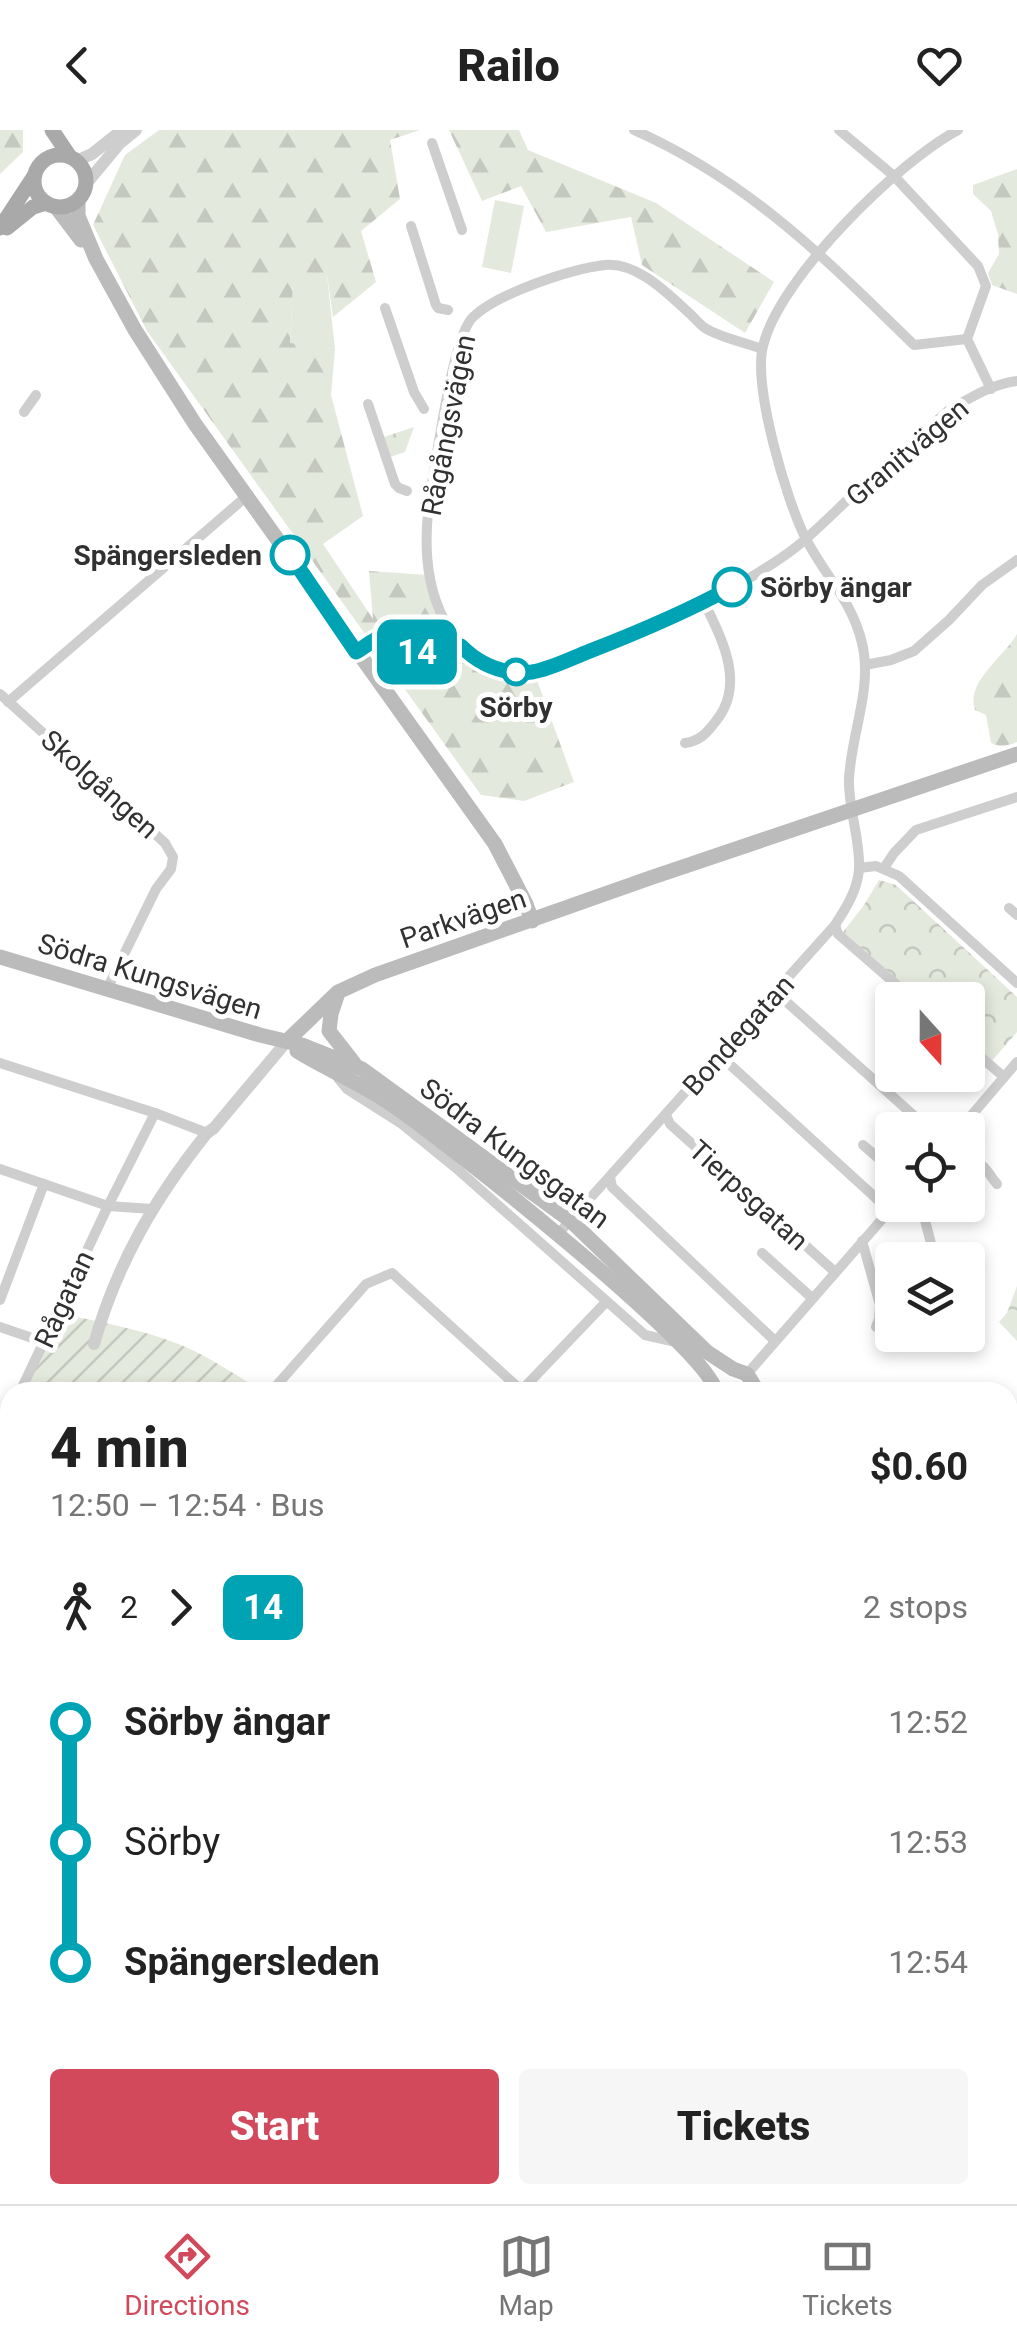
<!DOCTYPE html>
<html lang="en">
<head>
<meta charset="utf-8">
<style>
  :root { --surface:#fff; --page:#f6f6f6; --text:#222; --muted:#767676; --line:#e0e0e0; --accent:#d1495b }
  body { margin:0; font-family:Roboto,sans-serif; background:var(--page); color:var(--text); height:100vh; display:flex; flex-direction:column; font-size:38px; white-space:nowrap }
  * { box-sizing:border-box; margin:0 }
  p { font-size:32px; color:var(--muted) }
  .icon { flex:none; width:55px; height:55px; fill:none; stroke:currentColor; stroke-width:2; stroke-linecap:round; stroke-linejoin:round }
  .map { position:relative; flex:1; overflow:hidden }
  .drawer { position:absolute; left:0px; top:1252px; width:1018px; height:822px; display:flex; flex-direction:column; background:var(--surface); border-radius:30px 30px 0 0; box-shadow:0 5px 15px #0003 }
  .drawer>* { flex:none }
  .badge { padding:0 20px; border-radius:15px; font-size:35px; line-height:65px }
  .needle { width:65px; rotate:159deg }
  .controls { position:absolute; left:875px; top:852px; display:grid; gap:20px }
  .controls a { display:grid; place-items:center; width:110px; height:110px; border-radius:10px; background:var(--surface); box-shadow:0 5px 15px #0003; font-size:50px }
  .map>.badge { position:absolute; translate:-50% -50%; box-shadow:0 0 0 5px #fff }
  .legs { display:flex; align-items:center; gap:15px; height:110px; padding:0 50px; font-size:32px }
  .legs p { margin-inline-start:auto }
  .summary { display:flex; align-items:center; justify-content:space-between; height:170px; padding:0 50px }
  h1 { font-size:55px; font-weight:800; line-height:75px }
  .cta { display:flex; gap:20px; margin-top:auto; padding:20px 50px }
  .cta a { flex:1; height:115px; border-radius:10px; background:var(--accent); color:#fff; font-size:40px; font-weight:800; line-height:115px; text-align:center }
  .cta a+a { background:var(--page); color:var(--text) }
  ul { padding:0 50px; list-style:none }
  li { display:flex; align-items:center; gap:35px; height:120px; font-size:38px }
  li i { display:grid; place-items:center; width:15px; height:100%; margin:0 12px; background:currentColor }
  li i::after { content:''; width:25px; height:25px; margin:-12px; border:8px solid; border-radius:50%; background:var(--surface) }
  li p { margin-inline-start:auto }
  li:first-child i { background:linear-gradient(#0000 50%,currentColor 0) }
  li:last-child i { background:linear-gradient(currentColor 50%,#0000 0) }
  header { display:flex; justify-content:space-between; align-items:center; height:130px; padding:0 50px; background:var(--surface); font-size:45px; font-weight:800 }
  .tab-bar { display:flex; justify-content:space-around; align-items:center; height:140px; border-top:2px solid var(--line); background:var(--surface); font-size:28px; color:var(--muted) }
  .tab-bar a { display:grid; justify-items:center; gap:5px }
  .tab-bar .current { color:var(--accent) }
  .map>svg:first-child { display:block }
  .grass { fill:#e4e9de }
  .forest { fill:url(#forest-firs) }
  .park { fill:url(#park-crowns) }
  .garden { fill:url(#garden-furrows) }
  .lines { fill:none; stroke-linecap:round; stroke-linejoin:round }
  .minor { stroke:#cecece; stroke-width:10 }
  .tertiary { stroke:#cecece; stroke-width:12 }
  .secondary { stroke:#bbb; stroke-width:15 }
  .primary { stroke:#a9a9a9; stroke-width:15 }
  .rail-casing { stroke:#868686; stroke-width:6 }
  .rail { stroke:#fff; stroke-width:2.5; stroke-dasharray:8; stroke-linecap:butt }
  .line-1-casing { stroke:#fff; stroke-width:22 }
  .line-1 { stroke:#00a3b4; stroke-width:15 }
  .stop-1-dot { fill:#fff; stroke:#00a3b4; stroke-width:5 }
  .labels { text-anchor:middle; stroke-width:10; stroke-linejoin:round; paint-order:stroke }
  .street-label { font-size:28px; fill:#313131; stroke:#fff }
  .stop-label { font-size:28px; font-weight:bold; fill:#313131; stroke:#fff; text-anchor:end }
</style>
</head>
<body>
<header><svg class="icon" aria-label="back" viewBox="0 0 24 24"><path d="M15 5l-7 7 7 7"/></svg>Railo<svg class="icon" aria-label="heart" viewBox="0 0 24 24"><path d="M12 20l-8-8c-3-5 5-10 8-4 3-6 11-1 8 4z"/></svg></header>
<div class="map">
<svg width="1017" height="2074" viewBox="0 0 1017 2074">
  <defs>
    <pattern id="forest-firs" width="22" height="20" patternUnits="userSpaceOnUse" patternTransform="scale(2.5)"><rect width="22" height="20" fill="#e4e9de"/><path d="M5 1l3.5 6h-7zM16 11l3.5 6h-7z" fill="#c4c8bf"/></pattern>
    <pattern id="park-crowns" width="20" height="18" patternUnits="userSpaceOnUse" patternTransform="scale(2.5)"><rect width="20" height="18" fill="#e4e9de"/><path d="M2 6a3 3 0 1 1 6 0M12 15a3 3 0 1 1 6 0" fill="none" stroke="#c4c8bf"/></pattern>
    <pattern id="garden-furrows" width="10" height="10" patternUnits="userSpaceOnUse" patternTransform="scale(2.5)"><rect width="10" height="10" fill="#e4e9de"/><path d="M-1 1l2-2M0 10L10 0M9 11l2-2" fill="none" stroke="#c4c8bf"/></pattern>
  </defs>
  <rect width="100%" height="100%" fill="#fff"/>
  <g class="grass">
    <path d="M 495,70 L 524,76 L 511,143 L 482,137 Z"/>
    <path d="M 327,145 L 335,219 L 290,214 L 293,154 Z"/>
  </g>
  <g class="forest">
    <path d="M 0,0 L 23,0 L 23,22 L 0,44 Z"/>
    <path d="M 159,0 L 420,0 L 390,10 L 400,69 L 361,101 L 376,152 L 333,187 L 327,145 L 293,155 L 290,213 L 335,219 L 331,265 L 363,386 L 323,414 L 373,489 L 369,441 L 429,445 L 434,468 L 478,532 L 534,542 L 574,652 L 524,671 L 481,665 L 147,201 L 93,95 L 125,25 Z"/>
    <path d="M 449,0 L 519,0 L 528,20 L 656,73 L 774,152 L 745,203 L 642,135 L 631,87 L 546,102 L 521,56 L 482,71 Z"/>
    <path d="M 1017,39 L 1017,164 L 992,155 L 988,143 L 999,124 L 998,104 L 991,81 L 973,64 L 973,55 Z"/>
    <path d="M 1017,504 L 1017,612 C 1008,616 1000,617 991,613 L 986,585 L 975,580 C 965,552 1004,527 1017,504 Z"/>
  </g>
  <g class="park">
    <path d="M 414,297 L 405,322 L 387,328 L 381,308 Z"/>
    <path d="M 879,750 L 896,755 L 1017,867 L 1017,902 L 991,932 L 968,911 L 968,870 L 921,870 L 843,802 L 864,775 Z"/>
    <path d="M 1017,1156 L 1017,1211 L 999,1192 L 1007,1183 Z"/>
    <path d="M 326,2065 L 389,2065 L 391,2074 L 328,2074 Z"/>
  </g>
  <g class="garden">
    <path d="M 58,1183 C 99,1192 142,1199 181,1215 C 210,1227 237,1246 264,1262 L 22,1262 Z"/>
    <path d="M 10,1288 L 10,1612 L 0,1605 L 0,1310 Z"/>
  </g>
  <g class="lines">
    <g class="minor">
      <path d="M 634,0 C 749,51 826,129 914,215 L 967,209"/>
      <path d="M 839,0 L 894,46 L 978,136 L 986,156 L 967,209 L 991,259"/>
      <path d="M 432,13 L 462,100"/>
      <path d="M 411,96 L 436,175 L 438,178 L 448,180"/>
      <path d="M 385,178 L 414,262 L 424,279"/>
      <path d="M 762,219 C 744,212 721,208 705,198 C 699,194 694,187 688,182 C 667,163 637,132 605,135 C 571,139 498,163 473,187 C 453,206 439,315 433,347 C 423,401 421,460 454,506 C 472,532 500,546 532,542 C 553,539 576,527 596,519 C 663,492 732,464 791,421 C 815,403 836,380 858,360 C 887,333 919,307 949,280 C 970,268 992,254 1017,251"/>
      <path d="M 368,274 L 395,354 L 399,358 L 407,361"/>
      <path d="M 24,282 L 36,265"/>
      <path d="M 865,535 L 891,530 L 914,521 L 949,490 L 982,455 L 1017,430"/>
      <path d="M 0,564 L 165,713 L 173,727 L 171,739 L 156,759 L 107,859"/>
      <path d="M 8,572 L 248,365"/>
      <path d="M 685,613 C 700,611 707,603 716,591 C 746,554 722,509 704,472"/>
      <path d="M 859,738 L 876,736 L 899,746 L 1017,853"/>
      <path d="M 884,738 L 894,723 L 916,700 L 1017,667"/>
      <path d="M 1009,778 L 1017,785"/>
      <path d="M 835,795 L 838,804 L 914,870"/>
      <path d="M 779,860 L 781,867 L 930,1000"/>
      <path d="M 968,916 L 1004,947"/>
      <path d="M 724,922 L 726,931 L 889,1080"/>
      <path d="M 0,933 L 155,983 L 207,1003"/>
      <path d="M 338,948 L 347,959 L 402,994 L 456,1038 L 645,1205 L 676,1212"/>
      <path d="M 666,985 L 670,994 L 835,1142"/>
      <path d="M 959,1000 L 1017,932"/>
      <path d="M 863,1015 L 892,1040"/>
      <path d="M 968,1035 C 986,1030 986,1042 997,1054"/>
      <path d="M 0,1039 L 108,1076 L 152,1079"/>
      <path d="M 610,1047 L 612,1057 L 775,1211"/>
      <path d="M 921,1075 L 934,1125"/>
      <path d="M 558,1104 L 835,795 C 846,778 857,761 859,740 C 861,712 848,678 849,649 C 851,604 873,558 862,513 C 852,470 824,445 805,407 C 786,369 753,257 763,216 C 779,148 898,32 958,0"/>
      <path d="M 862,1111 L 880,1175 L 879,1189 L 876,1197"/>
      <path d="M 762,1123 L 812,1168"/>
      <path d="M 0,1170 L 44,1054"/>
      <path d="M 0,1197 L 44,1212"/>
      <path d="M 747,1244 L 891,1079"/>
      <path d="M 20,1262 L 108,1076 L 155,983"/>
      <path d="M 283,1262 L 276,1256 L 366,1154 L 392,1143 L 522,1261"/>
      <path d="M 520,1262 L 606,1172"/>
      <path d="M 0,1308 L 10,1285"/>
      <path d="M 1008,1797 L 1017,1787"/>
      <path d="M 1008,1890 L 1017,1898"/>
      <path d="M 1008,1995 L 1017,1984"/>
      <path d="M 216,2065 L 218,2074"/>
      <path d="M 315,2065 L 316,2074"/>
      <path d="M 417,2065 L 418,2074"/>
      <path d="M 950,2065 L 960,2074"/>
    </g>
    <g class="tertiary">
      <path d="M 76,31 L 92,24 L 122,0"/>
      <path d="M 86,54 L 120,13 L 136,0"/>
      <path d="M 94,1214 C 117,1133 155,1068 207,1003 L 214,998 L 287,911"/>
      <path d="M 791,2065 L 802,2074"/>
    </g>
    <g class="secondary">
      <path d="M 78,70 L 78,86 L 96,129 L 135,200 L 195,294 L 495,714 L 526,774 L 532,791"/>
      <path d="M 56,77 L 81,110"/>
      <path d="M 0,827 L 260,905 L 302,915 L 362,939 L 571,1091 L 707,1222 L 733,1239 L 747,1244 L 758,1262"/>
      <path d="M 337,866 L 331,884 L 329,901 L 354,933"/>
      <path d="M 287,911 L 338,862 L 375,845 L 650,748 L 1017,624"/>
      <path d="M 297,921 C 327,940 361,953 391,974 C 440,1007 710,1219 716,1262"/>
      <path d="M 1008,1520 L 1017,1530"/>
      <path d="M 1008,1538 L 1017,1548"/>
      <path d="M 1008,1555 L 1013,1580 L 1008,1601"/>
      <path d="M 1008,1624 L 1017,1613"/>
      <path d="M 0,1951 L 10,1950"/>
      <path d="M 453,2065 L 457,2074"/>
      <path d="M 591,2074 L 599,2065"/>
    </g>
    <g class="primary">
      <path d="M 52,0 L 70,27"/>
      <circle cx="60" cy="51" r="26"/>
      <path d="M 0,98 L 34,46"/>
      <path d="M 7,98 L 33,77 L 46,73"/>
    </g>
    <defs>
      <g id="rail">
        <path d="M 0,1666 L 10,1672"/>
        <path d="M 0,1697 L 10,1699"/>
        <path d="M 726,2065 L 737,2074"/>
        <path d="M 652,2072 L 652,2074"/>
      </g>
    </defs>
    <use href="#rail" class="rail-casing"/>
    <use href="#rail" class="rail"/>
  </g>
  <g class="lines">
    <defs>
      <path id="line-1" d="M 290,425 L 356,522 C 365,517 374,508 385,506 C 418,501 420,558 461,516 C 480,535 504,545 532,542 C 551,539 572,528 590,521 C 639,502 686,482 732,457"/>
    </defs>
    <use href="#line-1" class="line-1-casing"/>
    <use href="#line-1" class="line-1"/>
  </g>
  <g class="stop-1-dot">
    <circle cx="290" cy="425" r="18"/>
    <circle cx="732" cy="457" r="18"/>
    <circle cx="516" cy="542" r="12"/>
  </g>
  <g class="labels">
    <g class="street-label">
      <text transform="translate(448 295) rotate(-79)" y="10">Rågångsvägen</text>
      <text transform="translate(907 322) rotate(-40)" y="10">Granitvägen</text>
      <text transform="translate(100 654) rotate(42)" y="10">Skolgången</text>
      <text transform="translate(463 788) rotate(-19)" y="10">Parkvägen</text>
      <text transform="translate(150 846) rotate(17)" y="10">Södra Kungsvägen</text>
      <text transform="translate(738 905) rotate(-48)" y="10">Bondegatan</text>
      <text transform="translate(515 1023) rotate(37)" y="10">Södra Kungsgatan</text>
      <text transform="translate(749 1065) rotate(42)" y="10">Tierpsgatan</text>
      <text transform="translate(64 1169) rotate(-65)" y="10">Rågatan</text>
    </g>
    <g class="stop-label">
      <text x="262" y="435">Spängersleden</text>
      <text x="760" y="467" text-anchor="start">Sörby ängar</text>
      <text x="516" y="587" text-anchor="middle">Sörby</text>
    </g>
  </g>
</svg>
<div class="controls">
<a><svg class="needle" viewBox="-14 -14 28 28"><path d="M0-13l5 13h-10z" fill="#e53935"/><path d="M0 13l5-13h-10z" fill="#767676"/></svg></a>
<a><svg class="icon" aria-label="locate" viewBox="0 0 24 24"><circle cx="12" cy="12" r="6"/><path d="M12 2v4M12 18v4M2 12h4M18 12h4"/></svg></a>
<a><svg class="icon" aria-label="layers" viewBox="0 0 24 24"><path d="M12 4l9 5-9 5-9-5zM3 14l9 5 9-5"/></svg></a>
</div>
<b class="badge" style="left:417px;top:522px;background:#00a3b4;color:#fff">14</b>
<section class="drawer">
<div class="summary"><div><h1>4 min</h1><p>12:50 – 12:54 · Bus</p></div><b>$0.60</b></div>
<div class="legs"><svg class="icon" aria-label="walk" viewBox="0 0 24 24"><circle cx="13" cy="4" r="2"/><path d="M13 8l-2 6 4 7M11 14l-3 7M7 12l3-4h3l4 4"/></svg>2<svg class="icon" aria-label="forward" viewBox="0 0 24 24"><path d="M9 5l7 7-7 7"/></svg><b class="badge" style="background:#00a3b4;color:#fff">14</b><p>2 stops</p></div>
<ul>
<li><i style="color:#00a3b4"></i><b>Sörby ängar</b><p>12:52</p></li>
<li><i style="color:#00a3b4"></i><span>Sörby</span><p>12:53</p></li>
<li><i style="color:#00a3b4"></i><b>Spängersleden</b><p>12:54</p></li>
</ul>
<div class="cta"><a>Start</a><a>Tickets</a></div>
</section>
</div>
<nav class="tab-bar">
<a class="current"><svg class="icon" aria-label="directions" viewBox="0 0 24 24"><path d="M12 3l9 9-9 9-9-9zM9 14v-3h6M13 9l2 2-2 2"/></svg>Directions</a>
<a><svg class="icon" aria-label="map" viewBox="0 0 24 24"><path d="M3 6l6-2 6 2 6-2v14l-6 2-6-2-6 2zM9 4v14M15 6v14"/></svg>Map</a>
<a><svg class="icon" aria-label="tickets" viewBox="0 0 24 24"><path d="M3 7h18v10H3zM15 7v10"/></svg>Tickets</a>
</nav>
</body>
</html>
